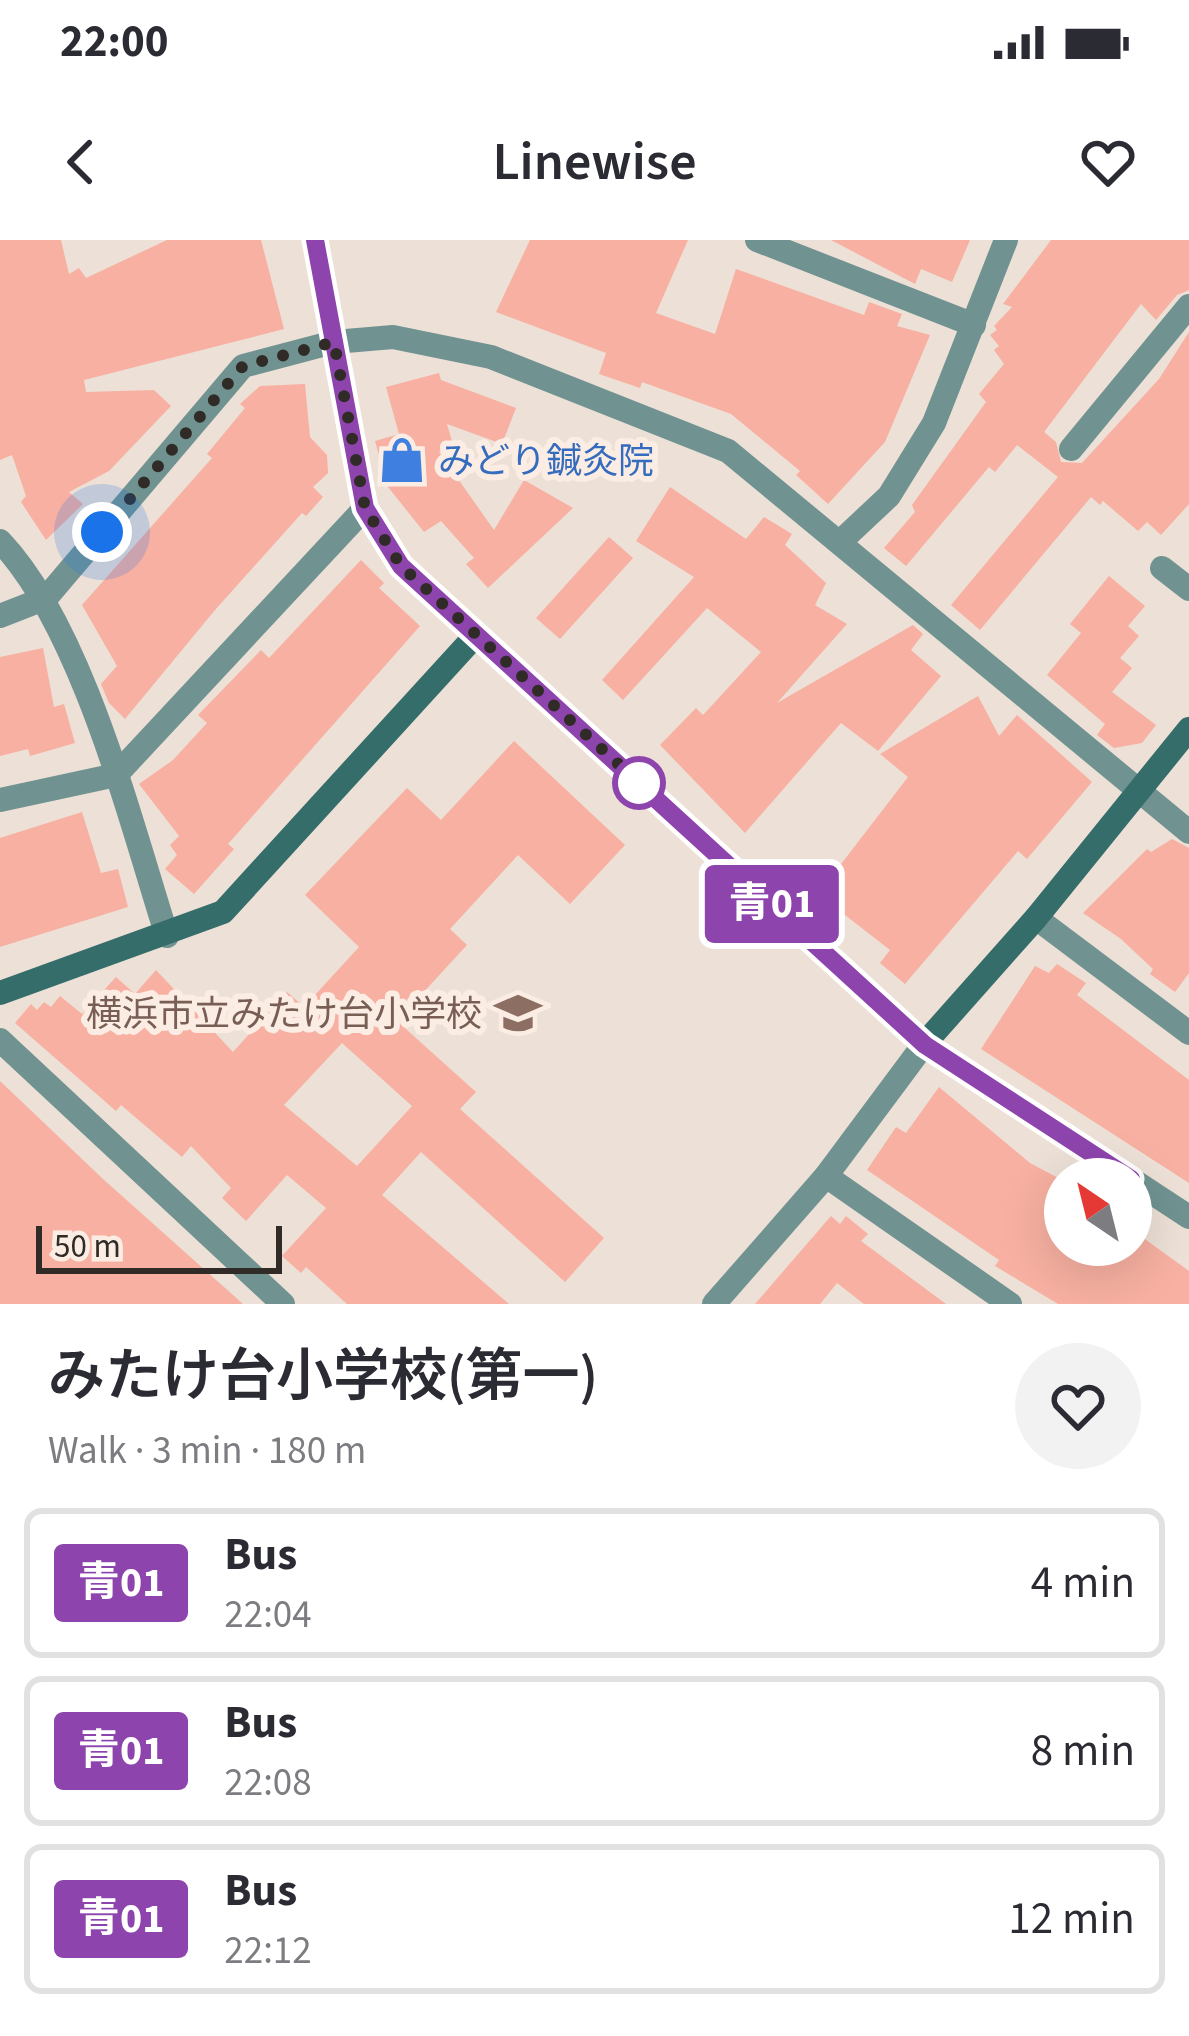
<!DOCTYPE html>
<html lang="en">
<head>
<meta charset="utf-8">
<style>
  :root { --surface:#fff; --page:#f2f2f3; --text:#2b2b33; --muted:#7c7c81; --line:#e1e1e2 }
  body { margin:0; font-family:"Source Sans 3","Noto Sans JP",sans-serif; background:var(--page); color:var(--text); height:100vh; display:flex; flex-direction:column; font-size:45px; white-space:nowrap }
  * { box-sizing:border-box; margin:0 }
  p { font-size:39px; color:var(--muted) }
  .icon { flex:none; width:66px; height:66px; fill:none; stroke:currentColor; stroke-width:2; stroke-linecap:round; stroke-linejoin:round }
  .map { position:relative; height:1064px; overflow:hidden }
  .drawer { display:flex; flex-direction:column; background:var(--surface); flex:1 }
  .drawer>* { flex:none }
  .badge { padding:0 24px; border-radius:9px; font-size:42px; line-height:78px }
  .needle { width:78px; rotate:325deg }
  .tools { position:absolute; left:1044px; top:918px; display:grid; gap:24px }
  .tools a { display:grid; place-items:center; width:108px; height:108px; border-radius:50%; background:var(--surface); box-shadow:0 12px 48px #0002; font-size:60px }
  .scale { position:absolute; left:36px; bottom:30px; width:246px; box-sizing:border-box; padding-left:12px; border:6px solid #302b27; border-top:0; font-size:33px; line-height:42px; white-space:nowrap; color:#302b27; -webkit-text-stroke:9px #fbede3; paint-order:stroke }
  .you { position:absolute; width:60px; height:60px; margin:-30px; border:9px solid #fff; border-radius:50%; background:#1a73e8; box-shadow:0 0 0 18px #1a73e833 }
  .map>.badge { position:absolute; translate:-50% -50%; box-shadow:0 0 0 6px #fff }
  .round { display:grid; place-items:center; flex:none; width:126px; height:126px; border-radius:63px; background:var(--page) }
  .headline { display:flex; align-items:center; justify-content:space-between; height:204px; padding:0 48px }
  h1 { font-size:57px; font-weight:600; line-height:90px }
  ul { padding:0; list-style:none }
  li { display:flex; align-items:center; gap:36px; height:150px; margin:0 24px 18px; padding:0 24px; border:6px solid var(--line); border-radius:18px }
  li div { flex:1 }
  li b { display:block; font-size:45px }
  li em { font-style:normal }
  li .badge { min-width:132px; font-weight:700; text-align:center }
  .status { display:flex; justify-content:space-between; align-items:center; height:84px; padding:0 60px; background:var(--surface); direction:ltr }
  .status svg { height:33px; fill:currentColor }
  header { display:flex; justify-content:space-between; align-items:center; height:156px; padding:0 48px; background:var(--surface); font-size:54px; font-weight:600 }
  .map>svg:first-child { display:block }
  .building { fill:#f7b0a1; fill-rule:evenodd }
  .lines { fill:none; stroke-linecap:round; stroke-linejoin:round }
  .street { stroke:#709391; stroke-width:24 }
  .secondary { stroke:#356d6b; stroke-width:24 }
  .line-casing { stroke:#fff; stroke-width:27 }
  .line { stroke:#8e44ad; stroke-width:18 }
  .walk { stroke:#302b27; stroke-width:12; stroke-dasharray:0 21.6 }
  .stop-dot { fill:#fff; stroke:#8e44ad; stroke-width:6 }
  .labels { text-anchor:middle; stroke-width:12; stroke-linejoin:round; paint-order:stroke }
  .shop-label { font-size:36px; fill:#366cbe; stroke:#fbede3; text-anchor:start }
  .education-label { font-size:36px; fill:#785e54; stroke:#fbede3; text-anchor:end }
</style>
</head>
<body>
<div class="status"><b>22:00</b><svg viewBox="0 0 49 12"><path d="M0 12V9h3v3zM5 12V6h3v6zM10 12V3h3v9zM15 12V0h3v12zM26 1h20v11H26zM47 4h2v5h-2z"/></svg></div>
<header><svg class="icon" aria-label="back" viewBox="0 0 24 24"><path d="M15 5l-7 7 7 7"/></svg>Linewise<svg class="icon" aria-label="heart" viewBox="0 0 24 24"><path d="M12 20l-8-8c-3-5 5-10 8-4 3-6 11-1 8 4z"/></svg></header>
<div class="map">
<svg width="1189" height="1064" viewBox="0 0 1189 1064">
  <rect width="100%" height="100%" fill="#ede0d6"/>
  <g class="building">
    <path d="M 0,0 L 61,0 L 69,34 L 79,28 L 86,38 L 167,0 L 261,0 L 284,89 L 84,140 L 86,152 L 154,150 L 171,166 L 109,231 L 69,252 L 83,264 L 46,300 L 21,262 L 26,256 L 12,215 L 0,220 Z"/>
    <path d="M 530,0 L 688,0 L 656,73 L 715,94 L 736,29 L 864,75 L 869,62 L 902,74 L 897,86 L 930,95 L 885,202 L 828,264 L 796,235 L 800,231 L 731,174 L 642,142 L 640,148 L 599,134 L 606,113 L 496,72 Z"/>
    <path d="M 831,0 L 970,0 L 952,42 L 921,29 L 915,44 Z"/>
    <path d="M 1051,0 L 1189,0 L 1189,50 L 1177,55 L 1156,80 L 1141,64 L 1044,192 L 1056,202 L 1061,222 L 1082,223 L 1159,139 L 1189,92 L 1189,264 L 1161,295 L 1147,282 L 1138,291 L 1103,261 L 1100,265 L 1091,257 L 980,390 L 951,365 L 1058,237 L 1017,205 L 995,232 L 989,227 L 906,326 L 884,308 L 915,272 L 912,265 L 986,162 L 979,154 L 1004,124 L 994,110 L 999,106 L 990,95 L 997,90 L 994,86 L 1012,67 L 1003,64 Z"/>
    <path d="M 439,133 L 441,140 L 516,168 L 502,204 L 447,184 L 454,208 L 439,212 L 494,290 L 524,240 L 573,268 L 488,348 L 466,324 L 474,318 L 441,281 L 424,292 L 388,247 L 375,201 L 399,194 L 386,147 Z"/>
    <path d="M 305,144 L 310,197 L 327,215 L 328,233 L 313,247 L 323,257 L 306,276 L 302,273 L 215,370 L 125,479 L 109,463 L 101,444 L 117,426 L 82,365 L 212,218 L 207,214 L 245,168 L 240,164 L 260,146 Z"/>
    <path d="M 670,247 L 746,299 L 764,277 L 792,294 L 785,305 L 826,343 L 815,365 L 847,384 L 777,463 L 913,385 L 923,394 L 911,410 L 941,436 L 878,511 L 841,483 L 745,593 L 660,505 L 696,468 L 703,475 L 761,412 L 707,368 L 623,460 L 602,440 L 694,337 L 636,301 Z"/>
    <path d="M 609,297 L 633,318 L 560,399 L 536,378 Z"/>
    <path d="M 361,320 L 384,343 L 379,348 L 420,386 L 228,604 L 234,609 L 194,654 L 165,629 L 177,615 L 170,605 L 179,596 L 139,544 L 173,520 L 207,483 L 198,475 L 261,410 L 269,418 Z"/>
    <path d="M 1109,336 L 1145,366 L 1128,386 L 1139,396 L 1120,418 L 1132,428 L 1112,452 L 1156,485 L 1142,503 L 1114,508 L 1097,495 L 1105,484 L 1047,435 L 1081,393 L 1070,384 Z"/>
    <path d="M 43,408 L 54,467 L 64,464 L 75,503 L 30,516 L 28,509 L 0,516 L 0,417 Z"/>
    <path d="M 978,456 L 999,496 L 1017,475 L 1092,542 L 1027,619 L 1018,611 L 905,744 L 880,723 L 890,710 L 818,654 L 908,537 L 880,514 Z"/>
    <path d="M 514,501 L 625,605 L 570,664 L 518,615 L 450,689 L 467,705 L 397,781 L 476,852 L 460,869 L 604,998 L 565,1042 L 421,912 L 382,955 L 509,1064 L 347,1064 L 306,1027 L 301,1033 L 282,1016 L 326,968 L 287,935 L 246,981 L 222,958 L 231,948 L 191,906 L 182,917 L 121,865 L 116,871 L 15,783 L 31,764 L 37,770 L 44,762 L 51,767 L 60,756 L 82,774 L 116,737 L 135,754 L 156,730 L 233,812 L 287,752 L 304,767 L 359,707 L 305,655 L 407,548 L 441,580 ZM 342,803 L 412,866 L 357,926 L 284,865 Z"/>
    <path d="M 82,572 L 101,633 L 118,629 L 128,667 L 0,707 L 0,598 Z"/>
    <path d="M 1172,599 L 1189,608 L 1189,733 L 1175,752 L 1150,734 L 1153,729 L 1121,699 L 1083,673 L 1147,609 L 1151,612 Z"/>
    <path d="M 1057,724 L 1086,743 L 1077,755 L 1189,840 L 1189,943 L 981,809 L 1035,726 L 1049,733 Z"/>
    <path d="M 0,841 L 103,939 L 243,1064 L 0,1064 Z"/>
    <path d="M 939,847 L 1030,923 L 1062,940 L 1065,1005 L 1131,1005 L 1131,989 L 1189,1031 L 1189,1064 L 1058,1064 L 995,1026 L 999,1020 L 867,930 L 896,887 L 906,893 Z"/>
    <path d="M 831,976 L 840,984 L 846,976 L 868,994 L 861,1001 L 946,1064 L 864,1064 L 837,1043 L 820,1064 L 755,1064 Z"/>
  </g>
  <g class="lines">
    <g class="street">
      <path d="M 315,0 L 365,268 L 401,326"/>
      <path d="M 757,0 L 974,85"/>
      <path d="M 1071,209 L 1189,66"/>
      <path d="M 0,301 C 82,387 130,580 167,696"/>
      <path d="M 840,302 L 889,256 L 934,183 L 1006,0"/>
      <path d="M 1162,328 L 1189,349"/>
      <path d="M 0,376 L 46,358 L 243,126 L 334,102 L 393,97 L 491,117 L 728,211 L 1189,592"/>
      <path d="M 0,560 L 116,535 L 365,268"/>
      <path d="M 1036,678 L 1189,793"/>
      <path d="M 0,800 L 283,1064"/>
      <path d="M 925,805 L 1131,939"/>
      <path d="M 826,936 L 1010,1064"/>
      <path d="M 1131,939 L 1189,977"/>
      <path d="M 714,1064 L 826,936 L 925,803"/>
    </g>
    <g class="secondary">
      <path d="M 401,326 L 925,805"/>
      <path d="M 0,753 L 223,672 L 476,395"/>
      <path d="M 925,803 L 1036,678 L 1189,489"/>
    </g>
  </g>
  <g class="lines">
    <defs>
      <path id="line" d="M 315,0 L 365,268 L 401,326 L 925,805 L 1131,939"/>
    </defs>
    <use href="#line" class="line-casing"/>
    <use href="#line" class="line"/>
    <path class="walk" d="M 102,292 L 243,126 L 334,102 L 365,268 L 401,326 L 649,552 L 639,543"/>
  </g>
  <defs>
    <symbol id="shop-bare" viewBox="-9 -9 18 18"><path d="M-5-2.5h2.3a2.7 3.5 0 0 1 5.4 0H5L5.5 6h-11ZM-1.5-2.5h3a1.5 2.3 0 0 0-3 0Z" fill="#3f7fe0" stroke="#fbede3" stroke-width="2.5" paint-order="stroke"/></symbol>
    <symbol id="school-bare" viewBox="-9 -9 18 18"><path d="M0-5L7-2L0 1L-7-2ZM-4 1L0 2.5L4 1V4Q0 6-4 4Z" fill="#8d6e63" stroke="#fbede3" stroke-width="2.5" paint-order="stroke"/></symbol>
  </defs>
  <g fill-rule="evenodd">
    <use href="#shop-bare" x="369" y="187" width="66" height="66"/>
    <use href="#school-bare" x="485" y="740" width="66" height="66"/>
  </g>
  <circle class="stop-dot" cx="639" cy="543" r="24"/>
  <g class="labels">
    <g class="shop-label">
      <text x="438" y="233">みどり鍼灸院</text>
    </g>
    <g class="education-label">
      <text x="482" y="786">横浜市立みたけ台小学校</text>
    </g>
  </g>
</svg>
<div class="tools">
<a><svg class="needle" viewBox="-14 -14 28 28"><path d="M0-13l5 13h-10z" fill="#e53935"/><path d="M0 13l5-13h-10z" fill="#7c7c81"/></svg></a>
</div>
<div class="scale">50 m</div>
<div class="you" style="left:102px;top:292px"></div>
<b class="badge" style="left:772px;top:664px;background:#8e44ad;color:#fff">青01</b>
</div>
<section class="drawer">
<div class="headline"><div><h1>みたけ台小学校(第一)</h1><p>Walk · 3 min · 180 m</p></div><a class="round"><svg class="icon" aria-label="heart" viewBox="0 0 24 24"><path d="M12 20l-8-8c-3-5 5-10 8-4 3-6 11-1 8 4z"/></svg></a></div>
<ul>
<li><span class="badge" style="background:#8e44ad;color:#fff">青01</span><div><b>Bus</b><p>22:04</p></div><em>4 min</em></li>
<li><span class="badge" style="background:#8e44ad;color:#fff">青01</span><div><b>Bus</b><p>22:08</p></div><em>8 min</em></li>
<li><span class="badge" style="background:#8e44ad;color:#fff">青01</span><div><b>Bus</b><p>22:12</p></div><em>12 min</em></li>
</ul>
</section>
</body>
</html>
